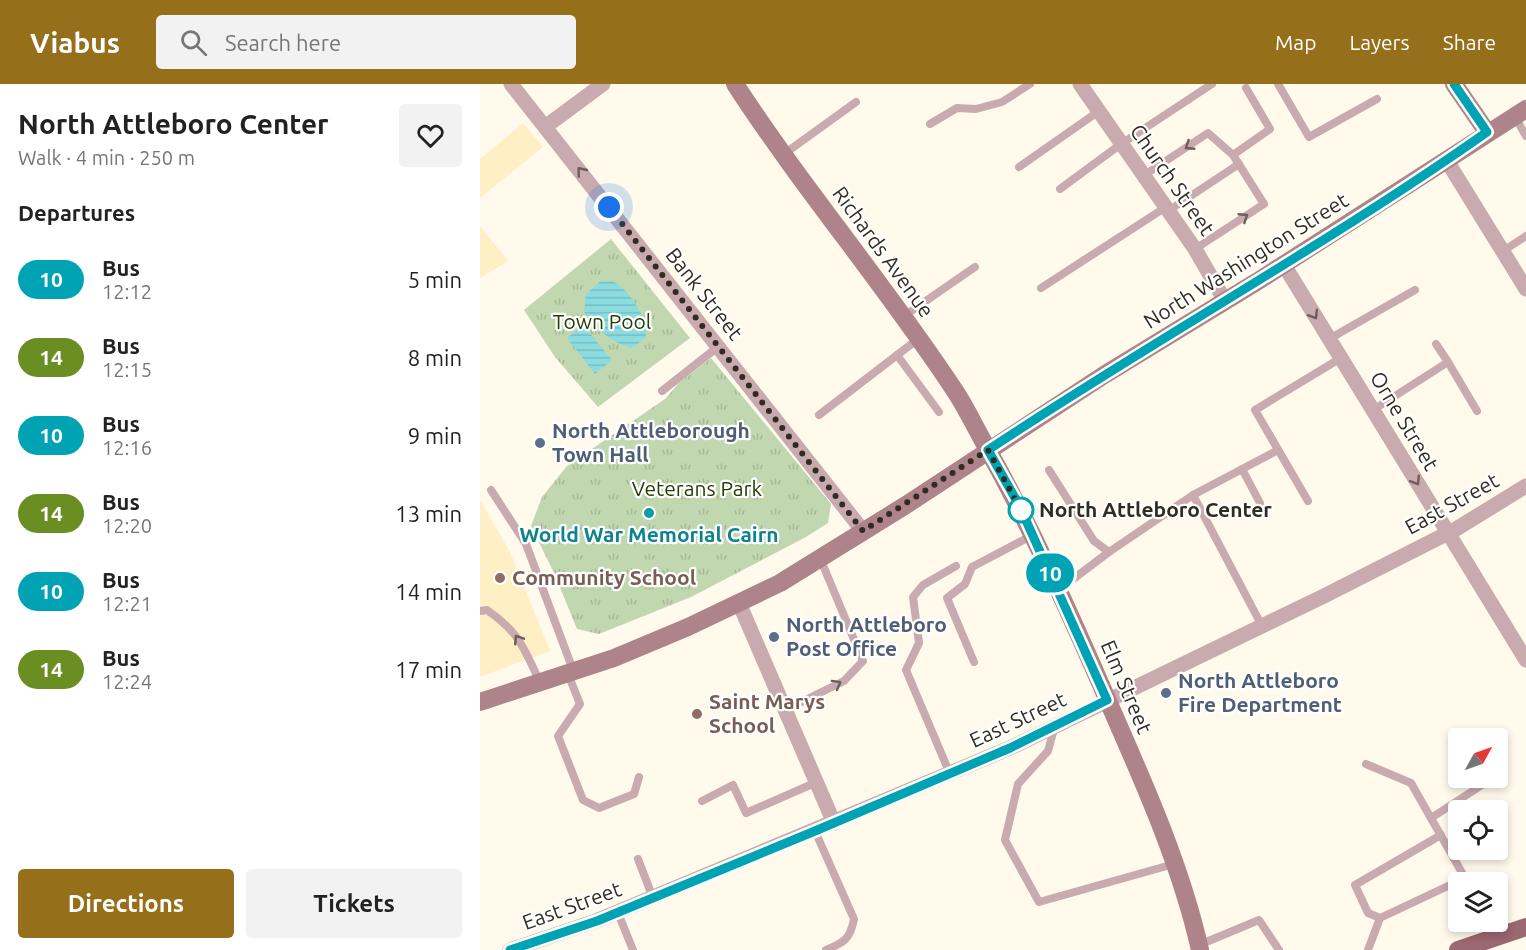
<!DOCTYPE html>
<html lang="en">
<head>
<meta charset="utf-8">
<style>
  :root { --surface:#fff; --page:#f2f2f2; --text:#222; --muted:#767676; --accent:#956f19 }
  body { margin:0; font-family:Ubuntu,sans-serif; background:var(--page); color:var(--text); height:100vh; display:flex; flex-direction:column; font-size:22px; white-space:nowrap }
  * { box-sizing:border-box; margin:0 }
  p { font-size:20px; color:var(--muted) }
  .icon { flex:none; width:33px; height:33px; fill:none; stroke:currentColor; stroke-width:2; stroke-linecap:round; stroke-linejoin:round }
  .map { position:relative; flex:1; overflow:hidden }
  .details { display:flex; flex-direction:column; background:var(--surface); width:480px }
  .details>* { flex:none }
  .badge { padding:0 12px; border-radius:20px; font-size:21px; line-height:39px }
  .needle { width:39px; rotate:50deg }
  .controls { position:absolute; left:968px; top:644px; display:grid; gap:12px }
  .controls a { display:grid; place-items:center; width:60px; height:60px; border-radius:6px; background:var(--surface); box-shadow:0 3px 9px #0003; font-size:30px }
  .you { position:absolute; width:30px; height:30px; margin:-15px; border:4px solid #fff; border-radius:50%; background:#1a73e8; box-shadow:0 0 0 9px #1a73e833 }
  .map>.badge { position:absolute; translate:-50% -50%; box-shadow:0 0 0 3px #fff }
  h2 { padding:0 18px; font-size:22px; line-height:54px }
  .round { display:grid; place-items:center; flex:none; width:63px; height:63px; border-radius:6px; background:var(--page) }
  .summary { display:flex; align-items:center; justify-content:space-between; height:102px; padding:0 18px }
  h1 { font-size:28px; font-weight:600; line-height:45px }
  .cta { display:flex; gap:12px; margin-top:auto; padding:12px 18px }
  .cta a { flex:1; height:69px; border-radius:6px; background:var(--accent); color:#fff; font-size:24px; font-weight:600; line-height:69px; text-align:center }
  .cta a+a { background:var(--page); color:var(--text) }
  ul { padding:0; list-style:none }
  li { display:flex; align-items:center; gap:18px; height:78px; padding:0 18px }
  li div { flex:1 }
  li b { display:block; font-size:22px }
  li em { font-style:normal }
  li .badge { min-width:66px; font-weight:700; text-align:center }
  header { display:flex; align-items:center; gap:36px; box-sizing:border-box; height:84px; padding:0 30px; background:var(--accent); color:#fff }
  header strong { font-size:28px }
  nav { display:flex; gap:33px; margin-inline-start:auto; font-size:21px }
  .search { width:420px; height:54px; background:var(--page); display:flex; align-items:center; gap:15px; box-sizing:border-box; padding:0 21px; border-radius:6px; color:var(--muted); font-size:22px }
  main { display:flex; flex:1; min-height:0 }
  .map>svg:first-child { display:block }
  .built { fill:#ffefc5 }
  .park { fill:url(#park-tufts) }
  .water { fill:url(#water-rules) }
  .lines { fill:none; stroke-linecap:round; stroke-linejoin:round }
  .lane { stroke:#c8aaaf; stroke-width:8 }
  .street { stroke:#c8aaaf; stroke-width:15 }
  .secondary { stroke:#ae838a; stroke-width:18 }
  .primary { stroke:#9b6771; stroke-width:18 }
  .oneway { stroke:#6d5e59 }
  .line-casing { stroke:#fff; stroke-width:14 }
  .line { stroke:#00a3b4; stroke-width:9 }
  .walk { stroke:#312c1f; stroke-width:6; stroke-dasharray:0 10.8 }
  .service-dot { fill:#5c6f8a; stroke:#fff; stroke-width:2 }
  .stop-dot { fill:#fff; stroke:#00a3b4; stroke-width:3 }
  .culture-dot { fill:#0f9aa8; stroke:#fff; stroke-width:2 }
  .education-dot { fill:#8d6e63; stroke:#fff; stroke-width:2 }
  .labels { text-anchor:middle; stroke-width:4.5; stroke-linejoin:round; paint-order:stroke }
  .street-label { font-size:21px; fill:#312c1f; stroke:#fff }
  .park-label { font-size:21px; fill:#243f03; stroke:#fff }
  .service-label { font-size:21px; font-weight:bold; fill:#4e5e75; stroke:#fff; text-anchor:start }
  .stop-label { font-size:21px; font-weight:bold; fill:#312c1f; stroke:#fff; text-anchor:start }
  .culture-label { font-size:21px; font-weight:bold; fill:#0d838f; stroke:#fff }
  .education-label { font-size:21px; font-weight:bold; fill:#785e54; stroke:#fff; text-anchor:start }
</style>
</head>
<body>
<header>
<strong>Viabus</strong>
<div class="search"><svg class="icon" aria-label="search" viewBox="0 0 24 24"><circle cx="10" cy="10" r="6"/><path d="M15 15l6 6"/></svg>Search here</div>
<nav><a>Map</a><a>Layers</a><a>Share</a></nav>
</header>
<main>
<section class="details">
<div class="summary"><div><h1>North Attleboro Center</h1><p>Walk · 4 min · 250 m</p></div><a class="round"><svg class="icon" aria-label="heart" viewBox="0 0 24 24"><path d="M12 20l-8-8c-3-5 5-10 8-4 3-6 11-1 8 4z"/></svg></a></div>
<h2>Departures</h2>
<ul>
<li><span class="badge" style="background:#00a3b4;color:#fff">10</span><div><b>Bus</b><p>12:12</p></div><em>5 min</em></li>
<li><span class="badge" style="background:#6b8e23;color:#fff">14</span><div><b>Bus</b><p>12:15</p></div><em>8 min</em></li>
<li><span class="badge" style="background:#00a3b4;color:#fff">10</span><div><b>Bus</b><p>12:16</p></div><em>9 min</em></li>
<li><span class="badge" style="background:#6b8e23;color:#fff">14</span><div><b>Bus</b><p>12:20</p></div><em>13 min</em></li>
<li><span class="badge" style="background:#00a3b4;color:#fff">10</span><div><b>Bus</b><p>12:21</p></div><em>14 min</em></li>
<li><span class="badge" style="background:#6b8e23;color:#fff">14</span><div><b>Bus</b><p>12:24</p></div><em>17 min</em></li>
</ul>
<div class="cta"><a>Directions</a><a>Tickets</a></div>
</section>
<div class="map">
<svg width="1046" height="866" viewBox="0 0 1046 866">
  <defs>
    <pattern id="park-tufts" width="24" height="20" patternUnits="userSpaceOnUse" patternTransform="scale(1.5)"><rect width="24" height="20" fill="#c1d7b0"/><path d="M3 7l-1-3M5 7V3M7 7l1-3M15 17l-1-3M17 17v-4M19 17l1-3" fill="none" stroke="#a6b997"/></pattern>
    <pattern id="water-rules" width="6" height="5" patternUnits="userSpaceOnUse" patternTransform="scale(1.5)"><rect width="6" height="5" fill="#8adce0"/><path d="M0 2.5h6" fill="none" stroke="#78bdc0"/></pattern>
  </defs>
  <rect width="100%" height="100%" fill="#fffaec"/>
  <g class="built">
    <path d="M 43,39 L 63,63 L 0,114 L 0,75 Z"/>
    <path d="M 0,142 L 28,177 L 0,194 Z"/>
    <path d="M 0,416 L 30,468 L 70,567 L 0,593 Z"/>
  </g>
  <g class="park">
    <path d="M 131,155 L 210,254 L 118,323 L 75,273 L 44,226 Z"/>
    <path d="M 231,274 L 351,420 L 348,439 L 326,453 L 211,513 L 119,550 L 97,545 L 75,491 L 51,442 L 62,413 L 87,382 L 185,315 L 199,299 Z"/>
  </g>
  <g class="water">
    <path d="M 121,197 C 123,197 129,197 131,197 C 146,201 170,236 166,251 C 164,256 157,260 152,264 C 131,259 117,244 104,228 L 106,210 Z"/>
    <path d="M 103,241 L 132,276 L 115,290 L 87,254 Z"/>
  </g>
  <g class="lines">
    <g class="lane">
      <path d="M 798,0 L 829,53 L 897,15"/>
      <path d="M 1035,33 L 1046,52"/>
      <path d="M 450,40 L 477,24 L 496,25 L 522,18 L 550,0"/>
      <path d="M 304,70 L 376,18"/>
      <path d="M 539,83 L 619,27"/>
      <path d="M 663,92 L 728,49 L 753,71"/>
      <path d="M 580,105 L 641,60 L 732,0"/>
      <path d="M 688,127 L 759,80"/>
      <path d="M 715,165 L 784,120 L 753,71 L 790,45 L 766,4"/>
      <path d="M 1023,167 L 1046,152"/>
      <path d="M 561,204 L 686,123"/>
      <path d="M 424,232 L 495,183"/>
      <path d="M 849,255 L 935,206"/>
      <path d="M 417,271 L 459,328"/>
      <path d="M 968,278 L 997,327"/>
      <path d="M 182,307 L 239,262"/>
      <path d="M 893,326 L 968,278 L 956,260"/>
      <path d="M 339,331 L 438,255"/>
      <path d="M 762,385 L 780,419"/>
      <path d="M 569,386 L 614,457 L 629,468 L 713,411"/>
      <path d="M 11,406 L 46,460 L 93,586"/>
      <path d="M 828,417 L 775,326 L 861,274"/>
      <path d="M 580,505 L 629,468"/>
      <path d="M 0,527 L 7,526 C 40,549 43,563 60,598"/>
      <path d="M 782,542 L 713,411 L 798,366"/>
      <path d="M 494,578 L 467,514 L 485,500 L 492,483 L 551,452"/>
      <path d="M 88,590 L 100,620 L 78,652 L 103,716 L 119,724 L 154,710 L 159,693"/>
      <path d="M 305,626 L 364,597 L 383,577 L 340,474"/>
      <path d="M 574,645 L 568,667 L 538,700 L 525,756 L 559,818 L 694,780"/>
      <path d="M 886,680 L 931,699 L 985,794"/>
      <path d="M 470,690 L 426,586 L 439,559 L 433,513 L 443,501 L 476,482"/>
      <path d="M 222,717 L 253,701 L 266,729 L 337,698"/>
      <path d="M 951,734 L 1002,701"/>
      <path d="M 335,747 L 374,835 C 370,855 365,858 346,866"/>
      <path d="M 158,775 L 173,814"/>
      <path d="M 138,829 L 153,866"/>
      <path d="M 900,834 L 888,829 L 875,801 L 961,751"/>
      <path d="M 1002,837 L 1008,854"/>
      <path d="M 719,861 L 779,836 L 799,866"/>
      <path d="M 888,866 L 900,834 L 985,794 L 986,796"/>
    </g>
    <g class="street">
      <path d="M 31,0 L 383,447"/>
      <path d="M 600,0 L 715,165 L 745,217"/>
      <path d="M 65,43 L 123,0"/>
      <path d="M 967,77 L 1046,205"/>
      <path d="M 804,181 L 1046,576"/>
      <path d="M 259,519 L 354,739"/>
      <path d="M 30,866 L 116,837 L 530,664 L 844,512 L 976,445 L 1046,402"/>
    </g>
    <g class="secondary">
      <path d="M 255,0 C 324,106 406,202 475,307 C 487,325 496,345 507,364 C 550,441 586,521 621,601 C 658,686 700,776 720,866"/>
      <path d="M 974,0 L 1007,48"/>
      <path d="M 0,618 L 134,574 L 208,543 L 300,499 L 426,421 L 624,291 L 778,197 L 1046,25"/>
    </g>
    <path class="primary" d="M 978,866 L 1046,843"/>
  </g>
  <defs><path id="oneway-chevron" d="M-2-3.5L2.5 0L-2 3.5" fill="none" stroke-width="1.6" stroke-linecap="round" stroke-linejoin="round" transform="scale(1.5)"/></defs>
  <g class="oneway">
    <use href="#oneway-chevron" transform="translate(709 62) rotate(147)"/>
    <use href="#oneway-chevron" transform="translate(101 87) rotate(-129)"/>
    <use href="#oneway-chevron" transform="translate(764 133) rotate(-33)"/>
    <use href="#oneway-chevron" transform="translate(834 231) rotate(59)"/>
    <use href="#oneway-chevron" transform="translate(936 397) rotate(58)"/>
    <use href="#oneway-chevron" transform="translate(38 555) rotate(-123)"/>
    <use href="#oneway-chevron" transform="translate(357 600) rotate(-29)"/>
  </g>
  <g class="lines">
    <defs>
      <path id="line" d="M 30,866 L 117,837 L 335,747 L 530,664 L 627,616 L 539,421 L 508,366 C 672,257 845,162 1007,48 L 974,0"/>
    </defs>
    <use href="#line" class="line-casing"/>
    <use href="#line" class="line"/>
    <path class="walk" d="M 129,123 L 383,447 L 508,366 L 541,426"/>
  </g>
  <g class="service-dot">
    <circle cx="60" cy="359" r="6"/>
    <circle cx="294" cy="553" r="6"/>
    <circle cx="686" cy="609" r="6"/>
  </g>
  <circle class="stop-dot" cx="541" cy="426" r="12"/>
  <circle class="culture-dot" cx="169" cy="429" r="6"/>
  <g class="education-dot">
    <circle cx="20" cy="494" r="6"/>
    <circle cx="217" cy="630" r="6"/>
  </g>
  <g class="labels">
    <g class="street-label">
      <text transform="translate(692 96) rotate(55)" y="7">Church Street</text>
      <text transform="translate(403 168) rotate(54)" y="7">Richards Avenue</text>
      <text transform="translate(766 177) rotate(-32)" y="7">North Washington Street</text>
      <text transform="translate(224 210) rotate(52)" y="7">Bank Street</text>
      <text transform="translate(924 337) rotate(59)" y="7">Orne Street</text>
      <text transform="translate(972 420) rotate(-29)" y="7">East Street</text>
      <text transform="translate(646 603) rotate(67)" y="7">Elm Street</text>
      <text transform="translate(538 636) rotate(-25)" y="7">East Street</text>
      <text transform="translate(92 822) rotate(-20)" y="7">East Street</text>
    </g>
    <g class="park-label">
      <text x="122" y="245">Town Pool</text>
      <text x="217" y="412">Veterans Park</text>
    </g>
    <g class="service-label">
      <text x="72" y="354">North Attleborough<tspan x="72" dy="24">Town Hall</tspan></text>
      <text x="306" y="548">North Attleboro<tspan x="306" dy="24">Post Office</tspan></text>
      <text x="698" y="604">North Attleboro<tspan x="698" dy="24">Fire Department</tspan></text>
    </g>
    <g class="stop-label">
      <text x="559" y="433">North Attleboro Center</text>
    </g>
    <g class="culture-label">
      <text x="169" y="458">World War Memorial Cairn</text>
    </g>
    <g class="education-label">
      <text x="32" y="501">Community School</text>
      <text x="229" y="625">Saint Marys<tspan x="229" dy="24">School</tspan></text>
    </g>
  </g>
</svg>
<div class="controls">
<a><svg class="needle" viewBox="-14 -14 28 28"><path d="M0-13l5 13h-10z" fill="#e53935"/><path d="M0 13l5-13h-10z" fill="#767676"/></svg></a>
<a><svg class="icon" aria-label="locate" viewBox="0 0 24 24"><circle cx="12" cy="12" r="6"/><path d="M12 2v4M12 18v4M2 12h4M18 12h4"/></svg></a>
<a><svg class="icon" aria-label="layers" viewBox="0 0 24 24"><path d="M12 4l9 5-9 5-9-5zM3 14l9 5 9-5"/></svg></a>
</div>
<div class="you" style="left:129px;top:123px"></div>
<b class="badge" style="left:570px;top:489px;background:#00a3b4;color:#fff">10</b>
</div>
</main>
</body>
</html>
